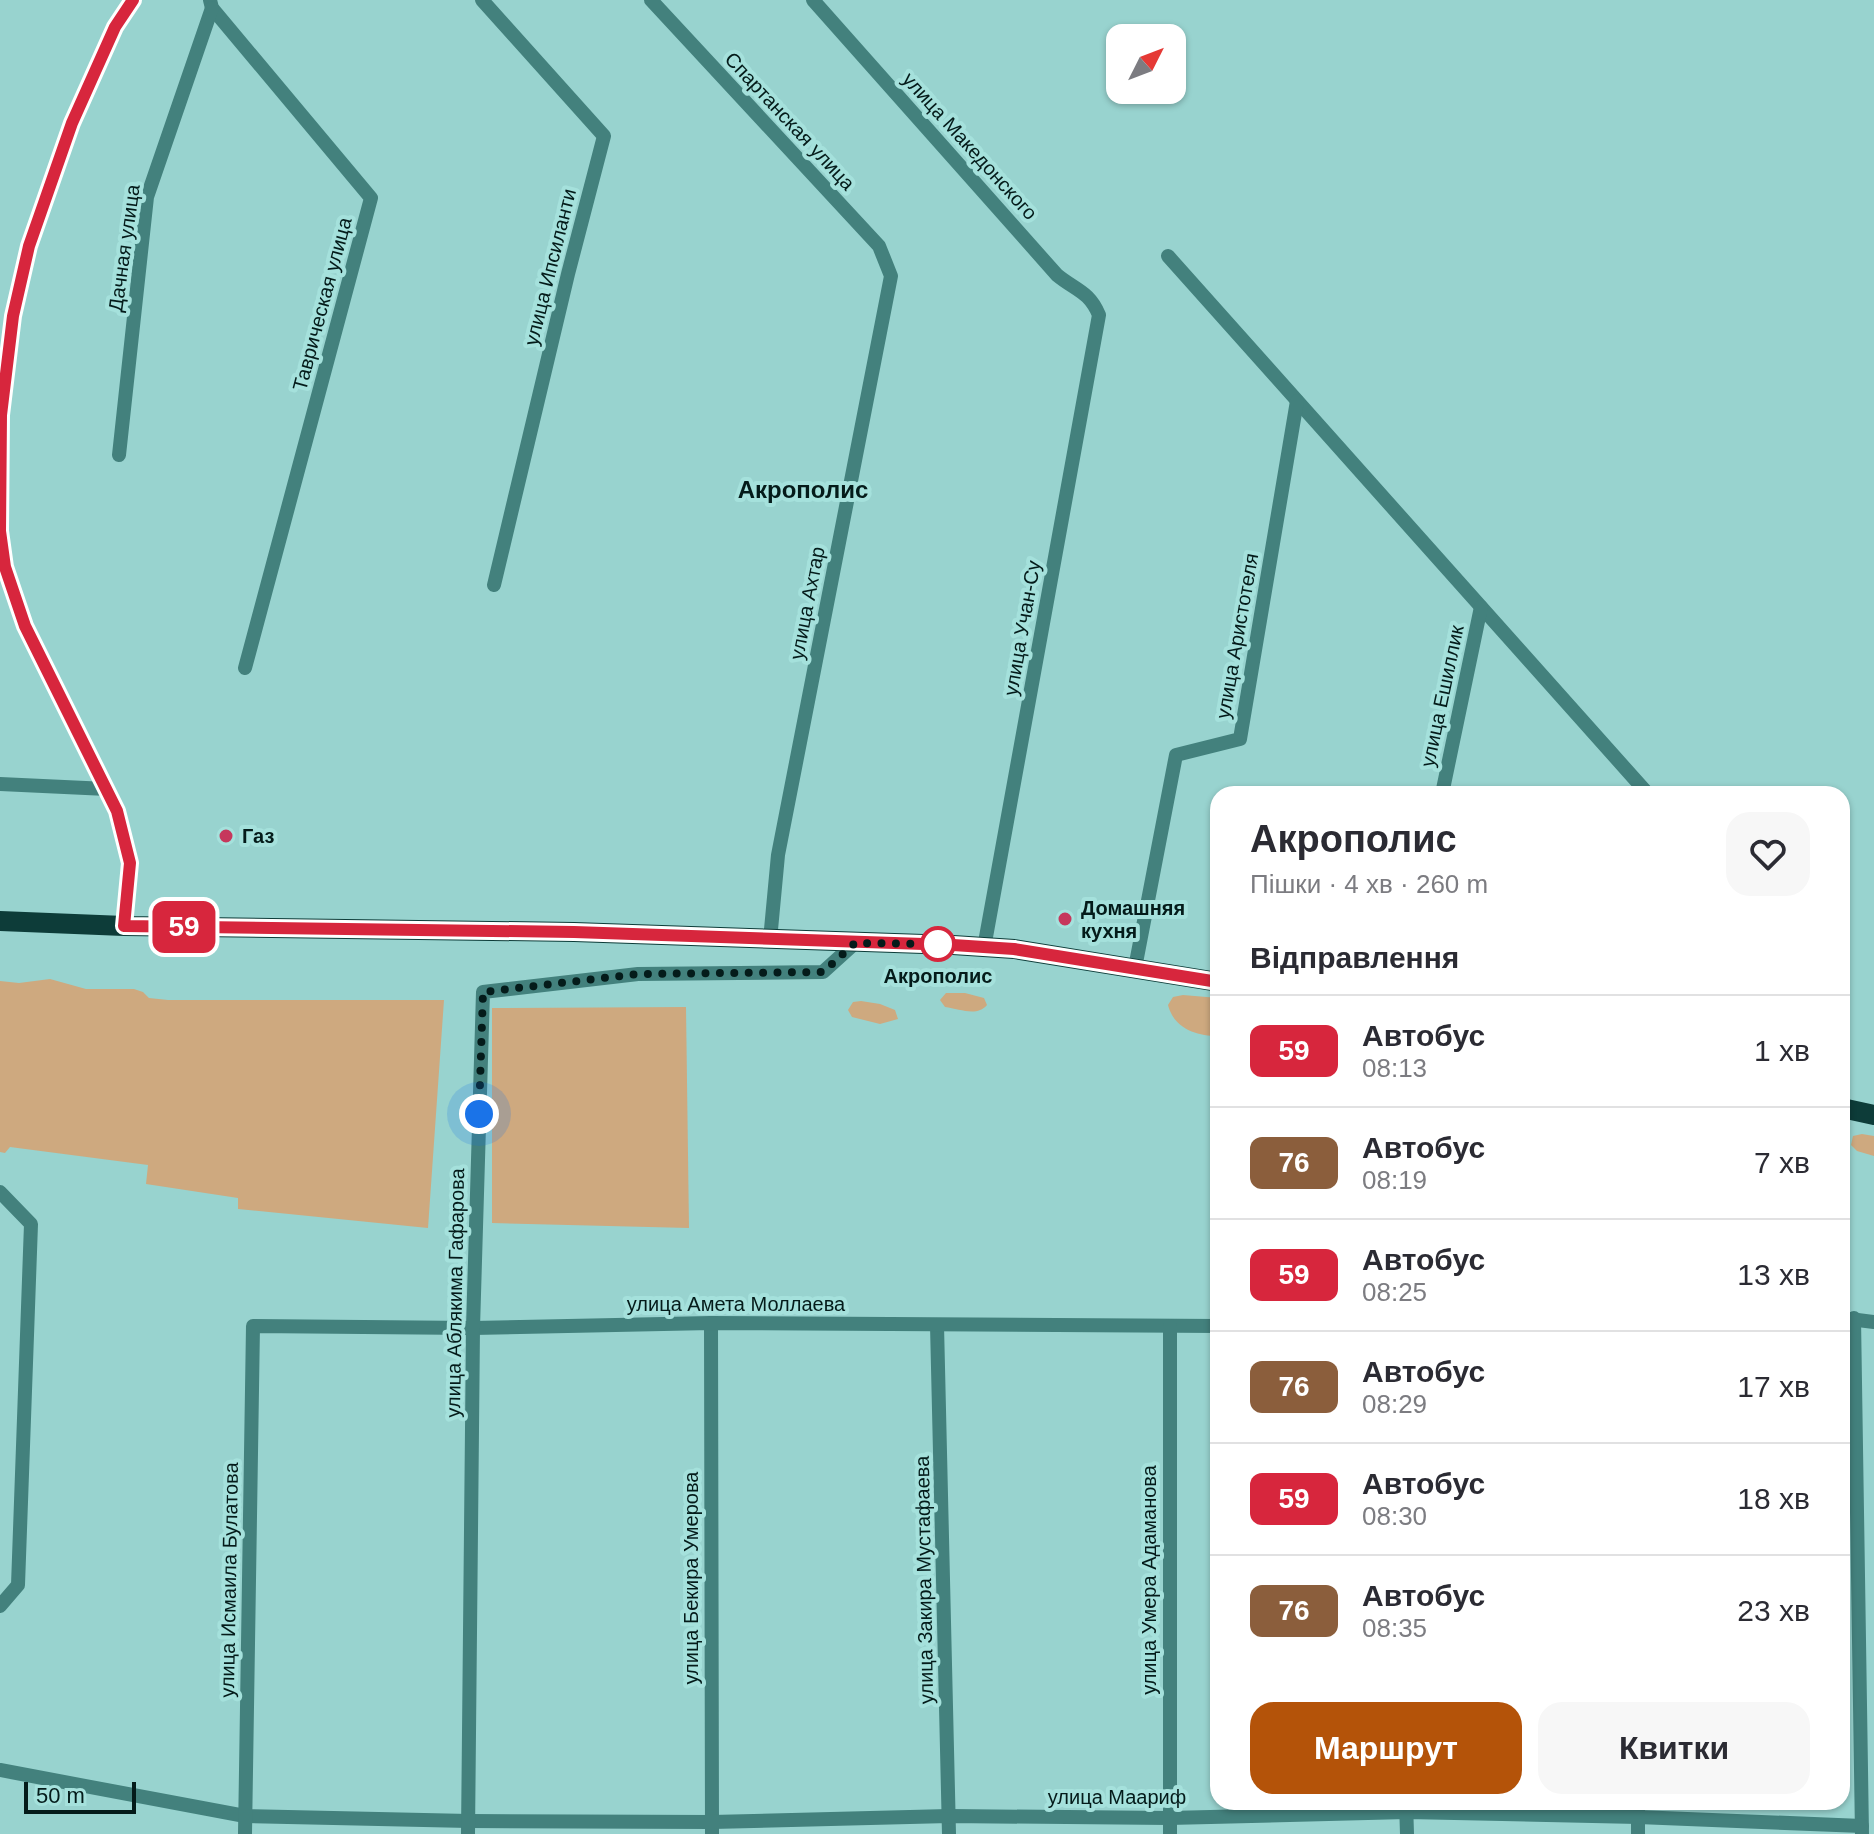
<!DOCTYPE html>
<html lang="uk">
<head>
<meta charset="utf-8">
<style>
  :root { --surface:#fff; --page:#f7f7f7; --text:#2b2b33; --muted:#7c7c81; --line:#e1e1e2; --accent:#b45309 }
  body { margin:0; font-family:Arial,sans-serif; background:var(--page); color:var(--text); height:100vh; display:flex; flex-direction:column; font-size:30px; white-space:nowrap }
  * { box-sizing:border-box; margin:0 }
  p { font-size:26px; color:var(--muted) }
  .icon { flex:none; width:44px; height:44px; fill:none; stroke:currentColor; stroke-width:2; stroke-linecap:round; stroke-linejoin:round }
  .map { position:relative; flex:1; overflow:hidden }
  .side { position:absolute; left:1210px; top:786px; width:640px; height:1024px; display:flex; flex-direction:column; background:var(--surface); border-radius:24px; box-shadow:0 2px 6px #0004 }
  .side>* { flex:none }
  .badge { padding:0 16px; border-radius:12px; font-size:28px; line-height:52px }
  .needle { width:52px; rotate:48deg }
  .controls { position:absolute; left:1106px; top:24px; display:grid; gap:16px }
  .controls a { display:grid; place-items:center; width:80px; height:80px; border-radius:16px; background:var(--surface); box-shadow:0 2px 6px #0004; font-size:40px }
  .scale { position:absolute; left:24px; bottom:20px; width:112px; box-sizing:border-box; padding-left:8px; border:4px solid #041b1a; border-top:0; font-size:22px; line-height:28px; white-space:nowrap; color:#041b1a; -webkit-text-stroke:6px #a5e1dc; paint-order:stroke }
  .you { position:absolute; width:40px; height:40px; margin:-20px; border:6px solid #fff; border-radius:50%; background:#1a73e8; box-shadow:0 0 0 12px #1a73e833 }
  .map>.badge { position:absolute; translate:-50% -50%; box-shadow:0 0 0 4px #fff }
  h2 { padding:0 40px; font-size:30px; line-height:72px }
  .round { display:grid; place-items:center; flex:none; width:84px; height:84px; border-radius:24px; background:var(--page) }
  .overview { display:flex; align-items:center; justify-content:space-between; height:136px; padding:0 40px }
  h1 { font-size:38px; font-weight:800; line-height:60px }
  .button { display:flex; gap:16px; margin-top:auto; padding:16px 40px }
  .button a { flex:1; height:92px; border-radius:24px; background:var(--accent); color:#fff; font-size:32px; font-weight:800; line-height:92px; text-align:center }
  .button a+a { background:var(--page); color:var(--text) }
  ul { padding:0; list-style:none }
  li { display:flex; align-items:center; gap:24px; height:112px; padding:0 40px; border-top:2px solid var(--line) }
  li div { flex:1 }
  li b { display:block; font-size:30px }
  li em { font-style:normal }
  li .badge { min-width:88px; font-weight:700; text-align:center }
  .map>svg:first-child { display:block }
  .green { fill:#cea97f }
  .lines { fill:none; stroke-linecap:round; stroke-linejoin:round }
  .minor { stroke:#43817d; stroke-width:14 }
  .secondary { stroke:#205955; stroke-width:16 }
  .primary { stroke:#0d3c39; stroke-width:20 }
  .line-casing { stroke:#fff; stroke-width:18 }
  .line { stroke:#d7263d; stroke-width:12 }
  .walk { stroke:#041b1a; stroke-width:8; stroke-dasharray:0 14.4 }
  .poi-dot { fill:#c6375c; stroke:#a5e1dc; stroke-width:3 }
  .stop-dot { fill:#fff; stroke:#d7263d; stroke-width:4 }
  .labels { text-anchor:middle; stroke-width:8; stroke-linejoin:round; paint-order:stroke }
  .street-label { font-size:20px; fill:#041b1a; stroke:#a5e1dc }
  .poi-label { font-size:20px; font-weight:bold; fill:#041b1a; stroke:#a5e1dc; text-anchor:start }
  .stop-label { font-size:20px; font-weight:bold; fill:#041b1a; stroke:#a5e1dc }
  .quarter-label { font-size:24px; font-weight:bold; fill:#041b1a; stroke:#a5e1dc }
</style>
</head>
<body>
<div class="map">
<svg width="1874" height="1834" viewBox="0 0 1874 1834">
  <rect width="100%" height="100%" fill="#98d3cf"/>
  <g class="green">
    <path d="M 50,979 L 86,989 L 134,989 L 143,992 L 149,998 L 168,1000 L 444,1000 L 428,1228 L 238,1209 L 238,1198 L 146,1184 L 148,1165 L 10,1147 L 5,1153 L 0,1152 L 0,981 L 19,983 Z"/>
    <path d="M 946,993 L 965,993 L 984,998 L 987,1005 C 977,1017 960,1009 945,1007 L 940,1000 Z"/>
    <path d="M 1183,995 L 1218,998 L 1218,1036 C 1195,1036 1174,1028 1168,1005 L 1173,997 Z"/>
    <path d="M 861,1001 L 880,1004 L 895,1010 L 898,1019 L 880,1024 L 852,1017 L 848,1010 L 853,1002 Z"/>
    <path d="M 686,1007 L 689,1228 L 492,1223 L 492,1008 Z"/>
    <path d="M 1862,1134 L 1874,1136 L 1874,1156 L 1857,1151 L 1851,1145 L 1853,1136 Z"/>
  </g>
  <g class="lines">
    <g class="minor">
      <path d="M 210,0 L 212,8 L 371,198 L 245,668"/>
      <path d="M 482,0 L 604,136 L 568,274 L 494,585"/>
      <path d="M 651,0 L 879,246 L 891,276 L 778,855 L 770,940"/>
      <path d="M 813,0 L 1057,275 C 1075,290 1089,291 1099,315 L 984,948"/>
      <path d="M 1168,256 L 1648,794"/>
      <path d="M 119,455 L 147,197 L 212,8"/>
      <path d="M 0,784 L 107,789"/>
      <path d="M 1442,794 L 1481,607"/>
      <path d="M 1135,968 L 1176,755 L 1240,739 L 1297,401"/>
      <path d="M 0,1192 L 31,1224 L 18,1585 L 0,1606"/>
      <path d="M 1842,1318 L 1874,1322"/>
      <path d="M 1854,1318 L 1862,1834"/>
      <path d="M 711,1323 L 712,1834"/>
      <path d="M 937,1325 L 949,1834"/>
      <path d="M 0,1770 L 245,1816 L 469,1821 L 712,1822 L 949,1816 L 1169,1818 L 1407,1812 L 1638,1817 L 1862,1826"/>
      <path d="M 1406,1802 L 1407,1834"/>
      <path d="M 1638,1802 L 1638,1834"/>
      <path d="M 245,1834 L 253,1326 L 473,1328 L 711,1323 L 1218,1326"/>
      <path d="M 468,1834 L 473,1328 L 483,992 L 638,974 L 823,972 L 855,943"/>
      <path d="M 1170,1834 L 1170,1326"/>
    </g>
    <path class="secondary" d="M 124,926 L 130,863 L 117,811 L 25,626 L 5,567 L 0,531 L 1,415 L 13,316 L 29,246 L 72,123 L 115,27 L 133,0"/>
    <g class="primary">
      <path d="M 0,921 L 124,926 L 574,932 L 953,945 L 1014,949 L 1218,982"/>
      <path d="M 1842,1108 L 1874,1115"/>
    </g>
  </g>
  <g class="lines">
    <defs>
      <path id="line" d="M 133,0 L 115,27 L 72,123 L 29,246 L 13,316 L 1,415 L 0,531 L 5,567 L 25,626 L 117,811 L 130,863 L 124,926 L 574,932 L 953,945 L 1014,949 L 1218,982"/>
    </defs>
    <use href="#line" class="line-casing"/>
    <use href="#line" class="line"/>
    <path class="walk" d="M 479,1114 L 483,992 L 638,974 L 823,972 L 855,943 L 938,944"/>
  </g>
  <g class="poi-dot">
    <circle cx="226" cy="836" r="8"/>
    <circle cx="1065" cy="919" r="8"/>
  </g>
  <circle class="stop-dot" cx="938" cy="944" r="16"/>
  <g class="labels">
    <g class="street-label">
      <text transform="translate(790 121) rotate(47)" y="7">Спартанская улица</text>
      <text transform="translate(970 146) rotate(48)" y="7">улица Македонского</text>
      <text transform="translate(124 248) rotate(-82)" y="7">Дачная улица</text>
      <text transform="translate(550 267) rotate(-76)" y="7">улица Ипсиланти</text>
      <text transform="translate(322 304) rotate(-75)" y="7">Таврическая улица</text>
      <text transform="translate(807 603) rotate(-79)" y="7">улица Ахтар</text>
      <text transform="translate(1022 628) rotate(-80)" y="7">улица Учан-Су</text>
      <text transform="translate(1237 636) rotate(-80)" y="7">улица Аристотеля</text>
      <text transform="translate(1442 696) rotate(-78)" y="7">улица Ешиллик</text>
      <text transform="translate(455 1293) rotate(-89)" y="7">улица Аблякима Гафарова</text>
      <text x="736" y="1311">улица Амета Моллаева</text>
      <text transform="translate(691 1578) rotate(-90)" y="7">улица Бекира Умерова</text>
      <text transform="translate(229 1580) rotate(-89)" y="7">улица Исмаила Булатова</text>
      <text transform="translate(924 1580) rotate(-91)" y="7">улица Закира Мустафаева</text>
      <text transform="translate(1149 1580) rotate(-90)" y="7">улица Умера Адаманова</text>
      <text x="1117" y="1804">улица Маариф</text>
    </g>
    <g class="poi-label">
      <text x="242" y="843">Газ</text>
      <text x="1081" y="915">Домашняя<tspan x="1081" dy="23">кухня</tspan></text>
    </g>
    <g class="stop-label">
      <text x="938" y="983">Акрополис</text>
    </g>
    <g class="quarter-label">
      <text x="803" y="498">Акрополис</text>
    </g>
  </g>
</svg>
<div class="controls">
<a><svg class="needle" viewBox="-14 -14 28 28"><path d="M0-13l5 13h-10z" fill="#e53935"/><path d="M0 13l5-13h-10z" fill="#7c7c81"/></svg></a>
</div>
<div class="scale">50 m</div>
<div class="you" style="left:479px;top:1114px"></div>
<b class="badge" style="left:184px;top:927px;background:#d7263d;color:#fff">59</b>
<section class="side">
<div class="overview"><div><h1>Акрополис</h1><p>Пішки · 4 хв · 260 m</p></div><a class="round"><svg class="icon" aria-label="heart" viewBox="0 0 24 24"><path d="M12 20l-8-8c-3-5 5-10 8-4 3-6 11-1 8 4z"/></svg></a></div>
<h2>Відправлення</h2>
<ul>
<li><span class="badge" style="background:#d7263d;color:#fff">59</span><div><b>Автобус</b><p>08:13</p></div><em>1 хв</em></li>
<li><span class="badge" style="background:#8b5e3c;color:#fff">76</span><div><b>Автобус</b><p>08:19</p></div><em>7 хв</em></li>
<li><span class="badge" style="background:#d7263d;color:#fff">59</span><div><b>Автобус</b><p>08:25</p></div><em>13 хв</em></li>
<li><span class="badge" style="background:#8b5e3c;color:#fff">76</span><div><b>Автобус</b><p>08:29</p></div><em>17 хв</em></li>
<li><span class="badge" style="background:#d7263d;color:#fff">59</span><div><b>Автобус</b><p>08:30</p></div><em>18 хв</em></li>
<li><span class="badge" style="background:#8b5e3c;color:#fff">76</span><div><b>Автобус</b><p>08:35</p></div><em>23 хв</em></li>
</ul>
<div class="button"><a>Маршрут</a><a>Квитки</a></div>
</section>
</div>
</body>
</html>
